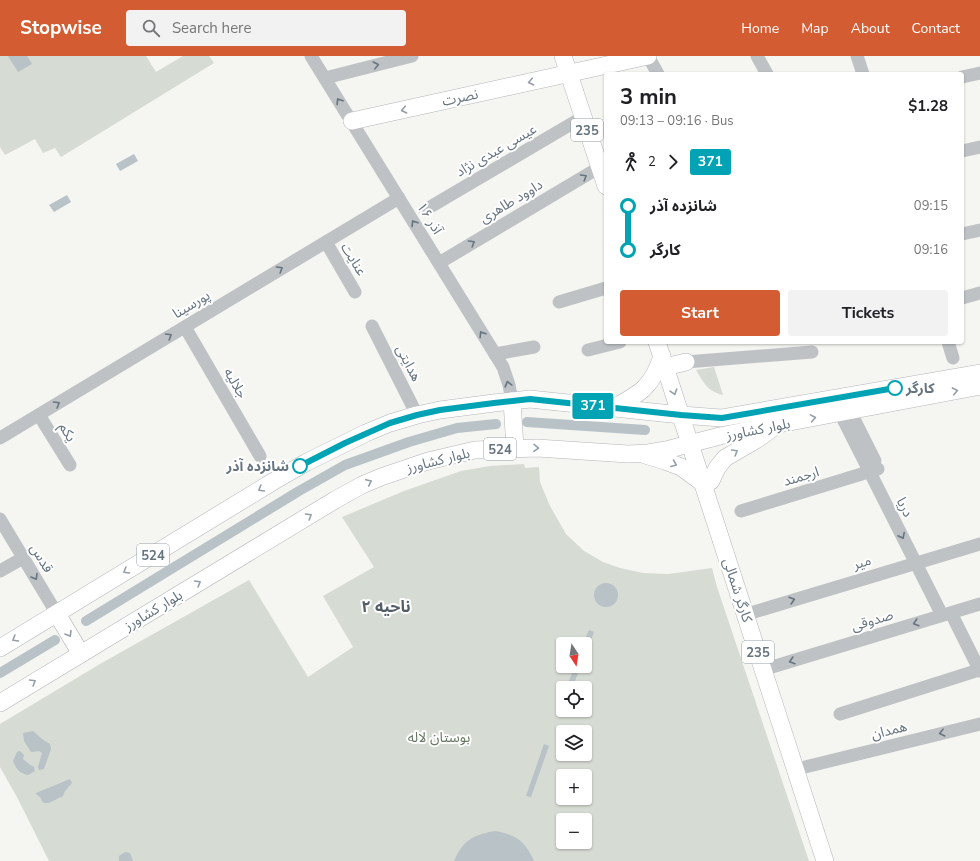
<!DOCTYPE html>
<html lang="en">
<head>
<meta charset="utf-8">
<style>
  :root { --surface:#fff; --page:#f2f2f2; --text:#202124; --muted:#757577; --accent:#d45c32 }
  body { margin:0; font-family:"Nunito Sans","Noto Sans Arabic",sans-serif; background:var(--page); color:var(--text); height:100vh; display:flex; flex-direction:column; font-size:15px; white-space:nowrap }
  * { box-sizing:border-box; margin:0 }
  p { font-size:13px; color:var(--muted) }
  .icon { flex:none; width:22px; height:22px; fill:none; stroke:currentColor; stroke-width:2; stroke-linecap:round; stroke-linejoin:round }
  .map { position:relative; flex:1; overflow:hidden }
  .drawer { position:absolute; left:604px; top:16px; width:360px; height:272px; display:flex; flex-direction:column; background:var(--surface); border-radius:4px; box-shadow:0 1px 3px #0004 }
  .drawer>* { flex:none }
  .badge { padding:0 8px; border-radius:3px; font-size:14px; line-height:26px }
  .needle { width:26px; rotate:168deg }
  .buttons { position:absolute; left:556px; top:581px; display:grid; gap:8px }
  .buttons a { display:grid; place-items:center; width:36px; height:36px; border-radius:4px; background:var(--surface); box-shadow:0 1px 3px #0004; font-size:20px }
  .map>.badge { position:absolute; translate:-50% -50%; box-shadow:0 0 0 2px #fff }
  .legs { display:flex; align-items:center; gap:6px; height:44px; padding:0 16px; font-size:13px }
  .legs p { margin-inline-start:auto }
  .headline { display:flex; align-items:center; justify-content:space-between; height:68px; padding:0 16px }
  h1 { font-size:22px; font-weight:700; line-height:30px }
  .button { display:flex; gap:8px; margin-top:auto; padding:8px 16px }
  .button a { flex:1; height:46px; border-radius:4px; background:var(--accent); color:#fff; font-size:16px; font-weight:700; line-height:46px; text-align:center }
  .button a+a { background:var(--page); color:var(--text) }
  ul { padding:0 16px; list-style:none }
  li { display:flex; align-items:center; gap:14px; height:44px; font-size:15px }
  li i { display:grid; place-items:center; width:6px; height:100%; margin:0 5px; background:currentColor }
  li i::after { content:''; width:10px; height:10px; margin:-5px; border:3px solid; border-radius:50%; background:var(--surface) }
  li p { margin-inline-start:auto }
  li:first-child i { background:linear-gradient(#0000 50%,currentColor 0) }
  li:last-child i { background:linear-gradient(currentColor 50%,#0000 0) }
  header { display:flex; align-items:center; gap:24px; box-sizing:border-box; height:56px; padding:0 20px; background:var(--accent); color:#fff }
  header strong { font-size:19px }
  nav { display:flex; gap:22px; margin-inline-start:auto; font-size:14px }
  .search { width:280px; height:36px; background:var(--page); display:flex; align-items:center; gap:10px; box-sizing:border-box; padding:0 14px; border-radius:4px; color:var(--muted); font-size:15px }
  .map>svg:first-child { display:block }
  .green { fill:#d6dbd3; fill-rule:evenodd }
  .water { fill:#b8c2c7 }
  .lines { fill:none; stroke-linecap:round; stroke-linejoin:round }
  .canal { stroke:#b8c2c7; stroke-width:10 }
  .major-casing { stroke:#b2b6b9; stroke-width:18 }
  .minor { stroke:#bec2c5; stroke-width:13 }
  .major { stroke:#fff; stroke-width:17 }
  .oneway { stroke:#667480 }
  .oneway2 { stroke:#949ea6 }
  .line-1-casing { stroke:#fff; stroke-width:9 }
  .line-1 { stroke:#00a3b4; stroke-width:6 }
  .stop-1-dot { fill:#fff; stroke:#00a3b4; stroke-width:2 }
  .labels { text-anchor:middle; stroke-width:4; stroke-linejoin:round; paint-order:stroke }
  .shield { fill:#fff; stroke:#949ea6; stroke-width:1 }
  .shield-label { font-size:13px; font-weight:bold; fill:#667480 }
  .street-label { font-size:14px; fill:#667480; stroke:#fff }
  .stop-label { font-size:14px; font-weight:bold; fill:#667480; stroke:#fff; text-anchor:start }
  .park-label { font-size:14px; fill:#687864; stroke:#fff }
  .quarter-label { font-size:16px; font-weight:bold; fill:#535d66; stroke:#fff }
</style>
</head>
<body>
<header>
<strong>Stopwise</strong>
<div class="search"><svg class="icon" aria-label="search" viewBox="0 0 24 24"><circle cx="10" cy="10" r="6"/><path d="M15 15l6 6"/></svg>Search here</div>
<nav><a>Home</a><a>Map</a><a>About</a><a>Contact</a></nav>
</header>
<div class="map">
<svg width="980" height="805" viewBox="0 0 980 805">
  <rect width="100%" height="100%" fill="#f5f5f1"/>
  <g class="green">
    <path d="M 0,0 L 146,0 L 156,16 L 183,0 L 209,0 L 214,7 L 61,101 L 55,92 L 43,97 L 35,83 L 5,99 L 0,91 Z"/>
    <path d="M 714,311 L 723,339 C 707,335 704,327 696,314 Z"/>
    <path d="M 524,408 L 525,412 L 539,411 L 540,426 L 550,450 L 566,478 L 584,495 L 603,506 L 620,512 L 643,517 L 668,518 L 712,512 L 717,531 L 809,805 L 49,805 L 18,743 L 0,711 L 0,668 L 100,608 L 249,524 L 308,621 L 353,591 L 323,540 L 374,511 L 342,461 L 404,435 L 461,415 L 490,410 ZM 563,588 L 585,588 L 585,610 L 563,610 ZM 563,632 L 585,632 L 585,654 L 563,654 ZM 563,676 L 585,676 L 585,698 L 563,698 ZM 563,720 L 585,720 L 585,742 L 563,742 ZM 563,764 L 585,764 L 585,786 L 563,786 Z"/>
  </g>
  <g class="water">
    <path d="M 8,0 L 27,0 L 32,8 L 18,16 Z"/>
    <path d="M 134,98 L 138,105 L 120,115 L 116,108 Z"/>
    <path d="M 67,139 L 71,146 L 54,156 L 49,149 Z"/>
    <circle cx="606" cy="539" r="12"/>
    <path d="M 589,574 L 594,576 L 585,599 L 585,588 L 583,588 Z"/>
    <path d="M 575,610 L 581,610 L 572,632 L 566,632 Z"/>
    <path d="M 33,675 L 42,683 L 50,688 L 51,693 L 44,713 L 39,714 L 38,711 L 42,697 L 39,695 L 31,696 L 24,685 L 23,677 Z"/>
    <path d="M 544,688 L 549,690 L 531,741 L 526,740 Z"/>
    <path d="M 20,695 L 24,699 L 23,703 L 29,708 L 34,711 L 35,715 L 28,719 C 19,717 17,714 13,705 L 17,696 Z"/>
    <path d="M 70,723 L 72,727 L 65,735 L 63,740 L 49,747 L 44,747 L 42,745 L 40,741 L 36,738 L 36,737 Z"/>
    <path d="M 495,775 C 517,779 525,785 534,805 L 454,805 C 463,784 473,779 495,775 Z"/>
    <path d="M 125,796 L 130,797 L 133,805 L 119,805 L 119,800 Z"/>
  </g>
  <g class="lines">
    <g class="canal">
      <path d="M 527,366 L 645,374"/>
      <path d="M 86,565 L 299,435 L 345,409 L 409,386 L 457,372 L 496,368"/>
      <path d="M 0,617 L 55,584"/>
    </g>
    <defs>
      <g id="major">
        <path d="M 563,0 L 606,130"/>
        <path d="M 352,65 L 648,0"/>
        <path d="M 657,286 L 825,805"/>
        <path d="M 665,311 L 686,306"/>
        <path d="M 512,345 L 515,392"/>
        <path d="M 613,352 C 640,338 653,330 662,300"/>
        <path d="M 645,399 L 665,405 L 681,411 L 704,428"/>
        <path d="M 711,425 L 717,412 L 725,402 L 756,384 L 773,372"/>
        <path d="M 57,558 L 81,598"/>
        <path d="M 0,592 L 274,425 L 307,406 L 366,377 L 390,367 L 417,359 L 440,354 L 494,347 L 530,343 L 681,359 L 721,362 L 980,317"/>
        <path d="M 0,647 L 335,444 L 362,429 L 381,421 L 428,405 L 475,394 L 537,392 L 628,398 L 648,397 L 666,394 L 720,380 L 779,368 L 980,330"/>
      </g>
    </defs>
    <use href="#major" class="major-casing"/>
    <g class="minor">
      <path d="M 311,0 L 503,311 L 509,329 L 512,345"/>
      <path d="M 648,0 L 658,18"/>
      <path d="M 757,0 L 767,18"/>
      <path d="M 857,0 L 863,18"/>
      <path d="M 962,21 L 980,17"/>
      <path d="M 325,22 L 412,0"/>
      <path d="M 962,95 L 980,91"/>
      <path d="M 425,154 L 583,61"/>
      <path d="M 962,178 L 980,174"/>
      <path d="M 326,186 L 355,236"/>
      <path d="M 439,207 L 600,111"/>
      <path d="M 962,242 L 980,237"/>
      <path d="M 559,246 L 606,232"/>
      <path d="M 372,270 L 417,359"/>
      <path d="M 185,271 L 260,400"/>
      <path d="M 948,286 L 953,302"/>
      <path d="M 588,294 L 620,286"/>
      <path d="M 495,298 L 534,291"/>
      <path d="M 686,306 L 812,296"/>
      <path d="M 850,355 L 875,405"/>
      <path d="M 840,357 L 942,559"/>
      <path d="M 39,359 L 70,409"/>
      <path d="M 0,382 L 399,142"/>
      <path d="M 741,455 L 878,413"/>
      <path d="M 0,463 L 57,558"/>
      <path d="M 0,515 L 23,502"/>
      <path d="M 754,556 L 980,488"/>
      <path d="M 951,557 L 980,615"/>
      <path d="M 772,611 L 980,548"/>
      <path d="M 840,658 L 979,614"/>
      <path d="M 805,711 L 980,668"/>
    </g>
    <use href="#major" class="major"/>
  </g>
  <defs><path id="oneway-chevron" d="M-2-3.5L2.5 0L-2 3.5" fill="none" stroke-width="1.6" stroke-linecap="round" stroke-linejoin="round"/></defs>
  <g class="oneway">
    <use href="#oneway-chevron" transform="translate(376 9) rotate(-14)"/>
    <use href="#oneway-chevron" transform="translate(339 45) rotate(-122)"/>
    <use href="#oneway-chevron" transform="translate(584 121) rotate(-31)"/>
    <use href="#oneway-chevron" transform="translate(414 167) rotate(-122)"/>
    <use href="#oneway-chevron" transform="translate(472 187) rotate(-31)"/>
    <use href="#oneway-chevron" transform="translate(280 213) rotate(-31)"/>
    <use href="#oneway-chevron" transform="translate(482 278) rotate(-122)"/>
    <use href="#oneway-chevron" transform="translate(169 280) rotate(-31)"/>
    <use href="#oneway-chevron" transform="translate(508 328) rotate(-105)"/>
    <use href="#oneway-chevron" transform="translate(57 348) rotate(-31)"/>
    <use href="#oneway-chevron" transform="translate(902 480) rotate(63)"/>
    <use href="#oneway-chevron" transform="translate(35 521) rotate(59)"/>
    <use href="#oneway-chevron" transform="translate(792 544) rotate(-17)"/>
    <use href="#oneway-chevron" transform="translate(916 567) rotate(163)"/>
    <use href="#oneway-chevron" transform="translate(792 605) rotate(163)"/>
    <use href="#oneway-chevron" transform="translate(942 677) rotate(166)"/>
  </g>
  <g class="oneway2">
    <use href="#oneway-chevron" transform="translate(531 26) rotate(168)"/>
    <use href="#oneway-chevron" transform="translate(404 54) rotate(168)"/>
    <use href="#oneway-chevron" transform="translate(955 335) rotate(-11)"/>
    <use href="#oneway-chevron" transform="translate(674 336) rotate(72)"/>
    <use href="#oneway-chevron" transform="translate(813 362) rotate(-10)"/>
    <use href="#oneway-chevron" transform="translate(536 392) rotate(1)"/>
    <use href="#oneway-chevron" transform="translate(735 396) rotate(-31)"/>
    <use href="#oneway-chevron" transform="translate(674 408) rotate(22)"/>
    <use href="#oneway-chevron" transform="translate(369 426) rotate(-25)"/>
    <use href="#oneway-chevron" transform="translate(261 433) rotate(149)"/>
    <use href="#oneway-chevron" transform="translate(309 460) rotate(-31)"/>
    <use href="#oneway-chevron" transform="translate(126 515) rotate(149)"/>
    <use href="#oneway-chevron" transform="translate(198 527) rotate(-31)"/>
    <use href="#oneway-chevron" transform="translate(69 578) rotate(59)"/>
    <use href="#oneway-chevron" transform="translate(15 583) rotate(149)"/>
    <use href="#oneway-chevron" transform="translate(33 626) rotate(-31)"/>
  </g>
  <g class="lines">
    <defs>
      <path id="line-1" d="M 300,410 L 345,387 L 390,367 L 417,359 L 440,354 L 494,347 L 530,343 L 681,359 L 722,362 L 895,332"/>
    </defs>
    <use href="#line-1" class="line-1-casing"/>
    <use href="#line-1" class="line-1"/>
  </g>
  <g class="stop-1-dot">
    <circle cx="895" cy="332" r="7"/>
    <circle cx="300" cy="410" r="7"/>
  </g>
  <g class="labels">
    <g class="shield">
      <rect x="571" y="63" width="32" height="22" rx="3"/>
      <rect x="484" y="382" width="32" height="22" rx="3"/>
      <rect x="137" y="488" width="32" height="22" rx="3"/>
      <rect x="742" y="585" width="32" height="22" rx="3"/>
    </g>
    <g class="shield-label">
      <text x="587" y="79">235</text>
      <text x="500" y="398">524</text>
      <text x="153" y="504">524</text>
      <text x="758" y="601">235</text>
    </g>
    <g class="street-label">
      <text transform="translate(460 41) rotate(-12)" y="5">نصرت</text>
      <text transform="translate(496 94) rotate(-30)" y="5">عیسی عبدی نژاد</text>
      <text transform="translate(511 145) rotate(-31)" y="5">داوود طاهری</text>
      <text transform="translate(430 162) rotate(58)" y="5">۱۶ آذر</text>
      <text transform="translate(354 203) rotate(59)" y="5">عنایت</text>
      <text transform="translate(191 248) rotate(-31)" y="5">پورسینا</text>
      <text transform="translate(409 307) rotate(63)" y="5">هدایتی</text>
      <text transform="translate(236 327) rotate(60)" y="5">جلالیه</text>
      <text transform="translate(758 373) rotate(-11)" y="5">بلوار کشاورز</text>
      <text transform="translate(68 376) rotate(59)" y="5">یکم</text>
      <text transform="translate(438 404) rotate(-14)" y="5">بلوار کشاورز</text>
      <text transform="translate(801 420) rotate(-17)" y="5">ارجمند</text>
      <text transform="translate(905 451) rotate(64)" y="5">دریا</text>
      <text transform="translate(42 502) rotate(59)" y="5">قدس</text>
      <text transform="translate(862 506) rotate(-17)" y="5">میر</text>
      <text transform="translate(738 534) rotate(72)" y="5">کارگر شمالی</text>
      <text transform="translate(153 554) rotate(-31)" y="5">بلوار کشاورز</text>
      <text transform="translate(872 564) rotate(-17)" y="5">صدوقی</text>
      <text transform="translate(889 674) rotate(-14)" y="5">همدان</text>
    </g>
    <g class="stop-label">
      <text x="906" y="337">کارگر</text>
      <text x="289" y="415" text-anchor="end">شانزده آذر</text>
    </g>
    <g class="park-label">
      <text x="439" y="686">بوستان لاله</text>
    </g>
    <g class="quarter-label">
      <text x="386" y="556">ناحیه ۲</text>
    </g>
  </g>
</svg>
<div class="buttons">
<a><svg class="needle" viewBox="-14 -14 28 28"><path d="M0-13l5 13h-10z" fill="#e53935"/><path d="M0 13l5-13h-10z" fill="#757577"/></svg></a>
<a><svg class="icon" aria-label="locate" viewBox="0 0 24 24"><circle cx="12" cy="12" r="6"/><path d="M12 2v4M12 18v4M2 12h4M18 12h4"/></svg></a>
<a><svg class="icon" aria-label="layers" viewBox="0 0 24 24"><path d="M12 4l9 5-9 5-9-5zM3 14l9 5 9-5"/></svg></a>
<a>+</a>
<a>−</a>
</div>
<b class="badge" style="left:593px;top:350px;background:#00a3b4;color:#fff">371</b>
<section class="drawer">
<div class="headline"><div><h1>3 min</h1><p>09:13 – 09:16 · Bus</p></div><b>$1.28</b></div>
<div class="legs"><svg class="icon" aria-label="walk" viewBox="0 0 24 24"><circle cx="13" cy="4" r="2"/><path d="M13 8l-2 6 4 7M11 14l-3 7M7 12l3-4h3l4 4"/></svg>2<svg class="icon" aria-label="forward" viewBox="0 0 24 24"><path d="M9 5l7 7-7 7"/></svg><b class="badge" style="background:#00a3b4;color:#fff">371</b></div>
<ul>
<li><i style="color:#00a3b4"></i><b>شانزده آذر</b><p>09:15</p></li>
<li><i style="color:#00a3b4"></i><b>کارگر</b><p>09:16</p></li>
</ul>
<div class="button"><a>Start</a><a>Tickets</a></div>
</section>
</div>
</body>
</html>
